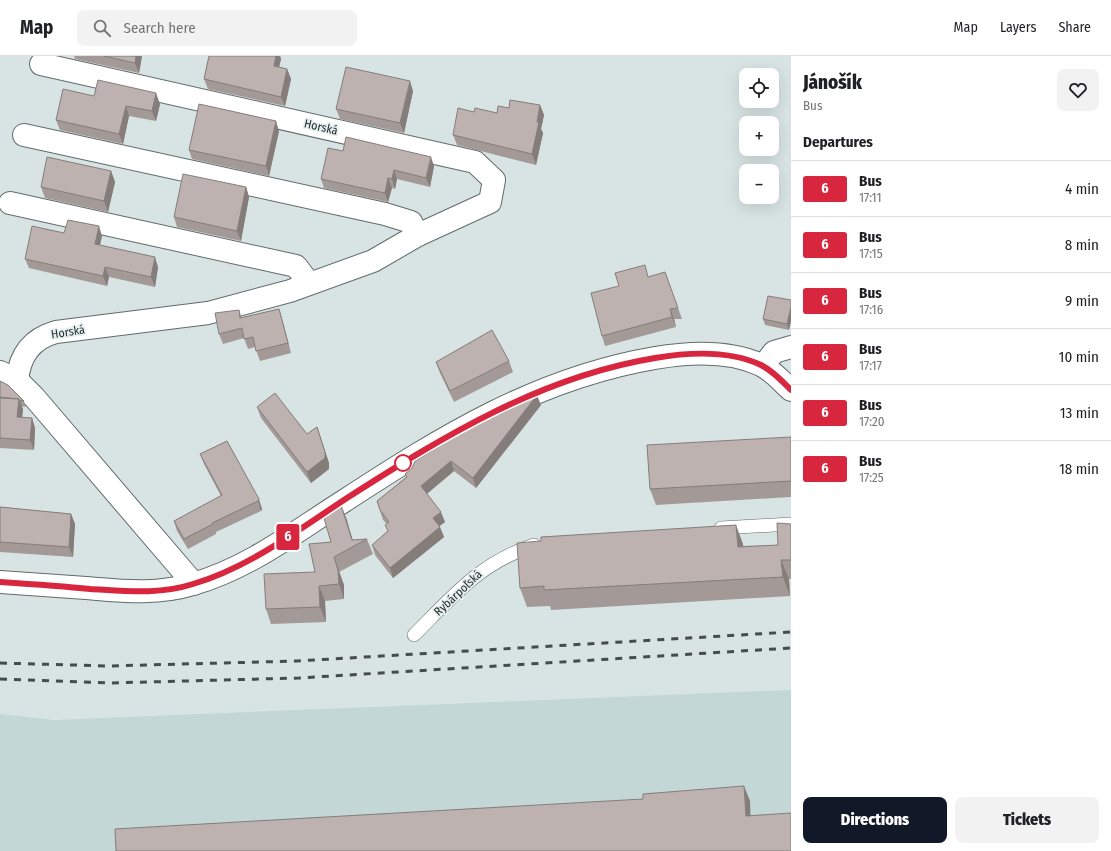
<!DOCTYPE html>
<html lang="en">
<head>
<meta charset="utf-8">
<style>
  :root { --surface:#fff; --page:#f2f2f2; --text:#202124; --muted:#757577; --line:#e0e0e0; --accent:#111827 }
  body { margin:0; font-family:"Fira Sans Condensed",sans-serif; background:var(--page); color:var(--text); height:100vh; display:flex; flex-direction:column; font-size:15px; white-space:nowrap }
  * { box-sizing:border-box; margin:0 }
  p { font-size:13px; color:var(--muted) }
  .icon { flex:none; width:22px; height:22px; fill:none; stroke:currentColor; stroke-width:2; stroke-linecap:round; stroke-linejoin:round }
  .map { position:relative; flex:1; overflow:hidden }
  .drawer { display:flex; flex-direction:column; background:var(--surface); width:320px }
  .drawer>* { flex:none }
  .badge { padding:0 8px; border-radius:3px; font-size:14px; line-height:26px }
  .buttons { position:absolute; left:739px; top:12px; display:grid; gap:8px }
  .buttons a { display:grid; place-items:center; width:40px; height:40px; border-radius:8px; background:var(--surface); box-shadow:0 4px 16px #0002; font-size:20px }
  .map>.badge { position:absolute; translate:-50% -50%; box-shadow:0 0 0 2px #fff }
  h2 { padding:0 12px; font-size:15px; line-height:36px }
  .round { display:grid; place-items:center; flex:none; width:42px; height:42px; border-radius:8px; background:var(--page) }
  .headline { display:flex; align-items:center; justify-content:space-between; height:68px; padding:0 12px }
  h1 { font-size:19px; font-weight:800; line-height:30px }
  .primary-button { display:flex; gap:8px; margin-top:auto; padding:8px 12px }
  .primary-button a { flex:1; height:46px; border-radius:8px; background:var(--accent); color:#fff; font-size:16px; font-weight:800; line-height:46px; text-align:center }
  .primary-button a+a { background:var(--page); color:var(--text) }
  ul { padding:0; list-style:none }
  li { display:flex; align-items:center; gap:12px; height:56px; padding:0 12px; border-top:1px solid var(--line) }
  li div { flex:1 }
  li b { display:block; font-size:15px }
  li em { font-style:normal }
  li .badge { min-width:44px; font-weight:700; text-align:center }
  header { display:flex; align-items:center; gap:24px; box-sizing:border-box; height:56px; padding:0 20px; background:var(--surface); border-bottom:1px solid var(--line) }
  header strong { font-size:19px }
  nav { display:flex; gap:22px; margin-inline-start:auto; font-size:14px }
  .search { width:280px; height:36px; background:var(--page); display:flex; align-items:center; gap:10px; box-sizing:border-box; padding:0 14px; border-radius:8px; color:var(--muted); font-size:15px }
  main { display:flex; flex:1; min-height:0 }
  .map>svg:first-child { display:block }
  .built { fill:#c2d7d6 }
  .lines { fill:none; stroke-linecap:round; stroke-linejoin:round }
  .service-casing { stroke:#616c6b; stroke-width:14 }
  .minor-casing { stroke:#616c6b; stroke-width:24 }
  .tertiary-casing { stroke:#616c6b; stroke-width:24 }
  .service { stroke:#fff; stroke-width:13 }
  .minor { stroke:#fff; stroke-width:22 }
  .tertiary { stroke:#fff; stroke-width:22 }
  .rail { stroke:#464c4b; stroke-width:3; stroke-dasharray:7 7; stroke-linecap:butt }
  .wall { fill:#a39996 }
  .shaded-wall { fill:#847d7a }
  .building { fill:#bdb2af; stroke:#847d7a }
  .line-casing { stroke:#fff; stroke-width:9 }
  .line { stroke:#d7263d; stroke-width:6 }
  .stop-dot { fill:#fff; stroke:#d7263d; stroke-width:2 }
  .labels { text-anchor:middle; stroke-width:3.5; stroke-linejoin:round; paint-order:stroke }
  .street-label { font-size:12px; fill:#292e2d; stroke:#e5f1f0 }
</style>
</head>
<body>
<header>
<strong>Map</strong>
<div class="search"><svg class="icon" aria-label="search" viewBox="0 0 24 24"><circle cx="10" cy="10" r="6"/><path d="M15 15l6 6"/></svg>Search here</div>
<nav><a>Map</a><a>Layers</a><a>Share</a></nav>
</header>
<main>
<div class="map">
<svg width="791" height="795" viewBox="0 0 791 795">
  <rect width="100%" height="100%" fill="#d7e4e3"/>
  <path class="built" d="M 791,634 L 791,795 L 0,795 L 0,658 L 54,664 Z"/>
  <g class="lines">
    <defs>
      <g id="service">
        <path d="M 721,472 L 791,468"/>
        <path d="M 414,579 C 453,540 480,507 534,489"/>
      </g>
      <g id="minor">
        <path d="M 24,79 L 385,158 L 411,166 L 418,179"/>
        <path d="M 10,147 L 296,210 L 309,227"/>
        <path d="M 763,310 L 774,296 L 791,291"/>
        <path d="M 0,316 L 17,324 L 34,341 L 194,528"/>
        <path d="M 17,324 C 20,299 31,283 56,276 L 208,257 L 290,235 L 373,205 L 418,179 L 490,146 L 494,124 L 475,106 L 41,8"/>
      </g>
      <path id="tertiary" d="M 0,526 C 29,528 57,530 86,532 C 123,535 157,539 193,528 C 249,512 295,476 344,445 C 442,381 537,322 655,302 C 690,296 729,294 761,309 C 773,315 782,326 791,334"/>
    </defs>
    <use href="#service" class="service-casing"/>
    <use href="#minor" class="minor-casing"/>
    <use href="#tertiary" class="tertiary-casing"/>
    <use href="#service" class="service"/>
    <use href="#minor" class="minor"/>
    <use href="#tertiary" class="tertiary"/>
    <g class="rail">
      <path d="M 0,607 L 109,610 L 297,605 L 791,576"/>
      <path d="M 0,623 L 109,627 L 299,622 L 791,592"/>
    </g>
  </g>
  <g class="wall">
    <path d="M 74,0 L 142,0 L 139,17 L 75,3 Z"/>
    <path d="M 209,0 L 280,0 L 281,3 L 279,11 L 287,13 L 291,23 L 285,50 L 208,33 L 204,23 Z"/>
    <path d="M 413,35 L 404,77 L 340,63 L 336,53 Z"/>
    <path d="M 94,40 L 160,48 L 156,65 L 129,60 L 123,88 L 60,74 L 56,64 Z"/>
    <path d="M 540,49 L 544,59 L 541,73 L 543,77 L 536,109 L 457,89 L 453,79 L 474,56 L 497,57 L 509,52 Z"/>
    <path d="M 279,75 L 269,120 L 192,103 L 189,94 Z"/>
    <path d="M 343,95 L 434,110 L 430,131 L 397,123 L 395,133 L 392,132 L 388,146 L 324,132 L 321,123 Z"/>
    <path d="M 111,115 L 115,126 L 108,156 L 45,142 L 41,131 Z"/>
    <path d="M 246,131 L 249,141 L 241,185 L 177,171 L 174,161 Z"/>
    <path d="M 64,177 L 102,180 L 100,189 L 158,211 L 155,231 L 109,221 L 107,230 L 29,212 L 25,203 Z"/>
    <path d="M 665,216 L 682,263 L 674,263 L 676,271 L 605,290 L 602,280 L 619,230 Z"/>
    <path d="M 791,244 L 789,274 L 765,269 L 763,263 Z"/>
    <path d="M 279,253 L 282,263 L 291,297 L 260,305 L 255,291 L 248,293 L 244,282 L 223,288 L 219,278 L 239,254 L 242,262 Z"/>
    <path d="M 509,305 L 513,316 L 454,346 L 440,317 L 436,306 Z"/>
    <path d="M 0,325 L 24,345 L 26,351 L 21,350 L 23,353 L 22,361 L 32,362 L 35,372 L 34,394 L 0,392 Z"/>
    <path d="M 541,349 L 476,432 L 454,415 L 427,438 L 445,466 L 439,470 L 444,481 L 393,522 L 375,499 L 372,489 L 388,475 L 387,468 L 383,464 L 377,445 L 406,421 L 405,418 Z"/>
    <path d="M 257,351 L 307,378 L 317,371 L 329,407 L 329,413 L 311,427 L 261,362 Z"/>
    <path d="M 791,381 L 791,441 L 656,449 L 650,433 Z"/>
    <path d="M 227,385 L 262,453 L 261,455 L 216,476 L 216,478 L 188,493 L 177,475 L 174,465 L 221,440 L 204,408 L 200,398 Z"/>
    <path d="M 341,449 L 353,484 L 367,483 L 373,498 L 339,516 L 344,529 L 344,543 L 325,545 L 326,566 L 271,568 L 266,553 L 315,516 L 331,486 Z"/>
    <path d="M 0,451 L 71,458 L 75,468 L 73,501 L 0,496 Z"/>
    <path d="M 791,468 L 791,523 L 789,523 L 790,540 L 551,554 L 550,550 L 527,551 L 520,532 L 743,488 L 743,490 L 778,489 Z"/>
  </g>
  <g class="shaded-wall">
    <path d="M 136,0 L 142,0 L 139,17 L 135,7 Z"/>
    <path d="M 276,0 L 280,0 L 281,3 L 277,20 L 274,10 Z"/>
    <path d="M 287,13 L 291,23 L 285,50 L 281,41 Z"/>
    <path d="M 410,25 L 413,35 L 404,77 L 400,67 Z"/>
    <path d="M 156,37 L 160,48 L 156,65 L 152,55 Z"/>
    <path d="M 540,49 L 544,59 L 541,73 L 543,77 L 536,109 L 532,98 Z"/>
    <path d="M 126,50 L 129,60 L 123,88 L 119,78 Z"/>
    <path d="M 276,65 L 279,75 L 269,120 L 266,110 Z"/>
    <path d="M 431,101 L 434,110 L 430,131 L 426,122 Z"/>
    <path d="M 394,114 L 397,123 L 395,133 L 392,123 Z"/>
    <path d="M 111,115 L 115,126 L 108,156 L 104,145 Z"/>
    <path d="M 388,122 L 392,132 L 388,146 L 385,137 Z"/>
    <path d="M 246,131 L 249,141 L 241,185 L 237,175 Z"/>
    <path d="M 99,170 L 102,180 L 98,198 L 95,188 Z"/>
    <path d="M 155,201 L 158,211 L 155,231 L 151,221 Z"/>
    <path d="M 105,211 L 109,221 L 107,230 L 103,220 Z"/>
    <path d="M 791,251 L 791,266 L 789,274 L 787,268 Z"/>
    <path d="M 279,253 L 282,263 L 291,297 L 288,287 Z"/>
    <path d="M 670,253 L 674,263 L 676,271 L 672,261 Z"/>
    <path d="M 537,339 L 541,349 L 476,432 L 473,422 Z"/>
    <path d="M 19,343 L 23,353 L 21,371 L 17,361 Z"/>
    <path d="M 32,362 L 35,372 L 34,394 L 30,384 Z"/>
    <path d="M 317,371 L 329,407 L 329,413 L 311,427 L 307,416 Z"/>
    <path d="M 451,405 L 454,415 L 424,440 L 421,430 Z"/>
    <path d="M 259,443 L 262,453 L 261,455 L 258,445 Z"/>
    <path d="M 341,449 L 347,464 L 354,490 Z"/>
    <path d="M 441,456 L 445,466 L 437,472 L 433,462 Z"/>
    <path d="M 71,458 L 75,468 L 73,501 L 69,491 Z"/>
    <path d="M 736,469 L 743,488 L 745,510 L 738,491 Z"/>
    <path d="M 440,471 L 444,481 L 393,522 L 390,512 Z"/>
    <path d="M 334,501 L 344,529 L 344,543 L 339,528 Z"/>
    <path d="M 781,504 L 789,523 L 790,540 L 783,521 Z"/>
    <path d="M 319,530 L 325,545 L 326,566 L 320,551 Z"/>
    <path d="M 744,730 L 750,745 L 751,775 L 746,760 Z"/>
  </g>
  <g class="building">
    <path d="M 104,0 L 136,0 L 135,7 Z"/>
    <path d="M 209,0 L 276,0 L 274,10 L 287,13 L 281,41 L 204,23 Z"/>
    <path d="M 346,11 L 410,25 L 400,67 L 336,53 Z"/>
    <path d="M 98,24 L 156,37 L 152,55 L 126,50 L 119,78 L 56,64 L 63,33 L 94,40 Z"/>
    <path d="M 510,44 L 540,49 L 537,66 L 539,66 L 532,98 L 453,79 L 458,52 L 474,56 L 475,52 L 497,57 L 498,50 L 509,52 Z"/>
    <path d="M 199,48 L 276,65 L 266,110 L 189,94 Z"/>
    <path d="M 346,81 L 431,101 L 426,122 L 394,114 L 392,123 L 388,122 L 385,137 L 321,123 L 328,92 L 343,95 Z"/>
    <path d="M 47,101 L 111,115 L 104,145 L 41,131 Z"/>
    <path d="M 183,118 L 246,131 L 237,175 L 174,161 Z"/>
    <path d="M 68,164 L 99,170 L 95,188 L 155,201 L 151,221 L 105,211 L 103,220 L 25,203 L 32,170 L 64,177 Z"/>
    <path d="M 645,209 L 648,221 L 665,216 L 678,252 L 670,253 L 672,261 L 602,280 L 591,237 L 619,230 L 615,217 Z"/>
    <path d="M 768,240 L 791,244 L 791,251 L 787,268 L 763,263 Z"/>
    <path d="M 279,253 L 288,287 L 256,295 L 253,281 L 244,283 L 242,272 L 219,278 L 215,257 L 239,254 L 240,262 Z"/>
    <path d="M 492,274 L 509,305 L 450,335 L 436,306 Z"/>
    <path d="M 0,325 L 8,329 L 24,345 L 19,344 L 19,343 L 0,341 Z"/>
    <path d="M 275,337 L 307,378 L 317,371 L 325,396 L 325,402 L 307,416 L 257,351 Z"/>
    <path d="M 537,339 L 473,422 L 451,405 L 421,430 L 441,456 L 433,462 L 440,471 L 390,512 L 372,489 L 388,475 L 385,469 L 389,466 L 380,454 L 377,445 L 407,421 L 405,418 L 412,412 L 415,405 L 472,370 Z"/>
    <path d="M 0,342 L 19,343 L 17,361 L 32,362 L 30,384 L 0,382 Z"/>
    <path d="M 791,381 L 791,425 L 650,433 L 647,389 Z"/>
    <path d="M 227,385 L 259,443 L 258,445 L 212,467 L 213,468 L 184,483 L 174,465 L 222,439 L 200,398 Z"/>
    <path d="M 341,449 L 352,484 L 367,483 L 334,501 L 338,514 L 339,528 L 319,530 L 320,551 L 266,553 L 264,518 L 315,516 L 309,488 L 331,486 L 323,459 Z"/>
    <path d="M 0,451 L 71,458 L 69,491 L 0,486 Z"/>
    <path d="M 777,467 L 791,468 L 791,504 L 781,504 L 783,521 L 544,534 L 544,530 L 520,532 L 517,487 L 541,485 L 541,481 L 736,469 L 738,491 L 778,489 Z"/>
    <path d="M 744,730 L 746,760 L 791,757 L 791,795 L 116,795 L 115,773 L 643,743 L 643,738 Z"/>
  </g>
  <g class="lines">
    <defs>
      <path id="line" d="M 0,526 C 30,528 60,530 90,533 C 126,535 159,539 193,528 C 250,511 298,474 347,442 C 444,380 540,321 655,302 C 690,296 729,294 761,309 C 773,315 782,325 791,334"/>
    </defs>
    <use href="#line" class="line-casing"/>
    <use href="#line" class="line"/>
  </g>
  <circle class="stop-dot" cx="403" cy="407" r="8"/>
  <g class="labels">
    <g class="street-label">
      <text transform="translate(321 71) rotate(13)" y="4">Horská</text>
      <text transform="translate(68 276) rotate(-9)" y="4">Horská</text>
      <text transform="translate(458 537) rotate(-43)" y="4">Rybárpoľská</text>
    </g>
  </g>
</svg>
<div class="buttons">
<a><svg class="icon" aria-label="locate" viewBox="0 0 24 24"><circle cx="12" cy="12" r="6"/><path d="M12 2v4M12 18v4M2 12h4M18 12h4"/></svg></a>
<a>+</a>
<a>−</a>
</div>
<b class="badge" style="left:288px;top:481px;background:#d7263d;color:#fff">6</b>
</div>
<section class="drawer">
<div class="headline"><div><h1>Jánošík</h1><p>Bus</p></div><a class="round"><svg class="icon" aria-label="heart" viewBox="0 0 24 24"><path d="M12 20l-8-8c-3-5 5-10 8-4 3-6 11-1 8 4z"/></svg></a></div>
<h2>Departures</h2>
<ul>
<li><span class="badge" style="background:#d7263d;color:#fff">6</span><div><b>Bus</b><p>17:11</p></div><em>4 min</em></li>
<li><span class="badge" style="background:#d7263d;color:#fff">6</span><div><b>Bus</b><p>17:15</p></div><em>8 min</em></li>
<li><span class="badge" style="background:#d7263d;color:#fff">6</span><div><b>Bus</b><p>17:16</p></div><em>9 min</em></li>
<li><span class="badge" style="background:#d7263d;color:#fff">6</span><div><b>Bus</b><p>17:17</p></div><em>10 min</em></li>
<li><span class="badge" style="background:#d7263d;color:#fff">6</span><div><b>Bus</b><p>17:20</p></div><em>13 min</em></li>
<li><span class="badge" style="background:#d7263d;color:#fff">6</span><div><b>Bus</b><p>17:25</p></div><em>18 min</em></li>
</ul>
<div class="primary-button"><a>Directions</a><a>Tickets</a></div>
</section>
</main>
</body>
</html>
